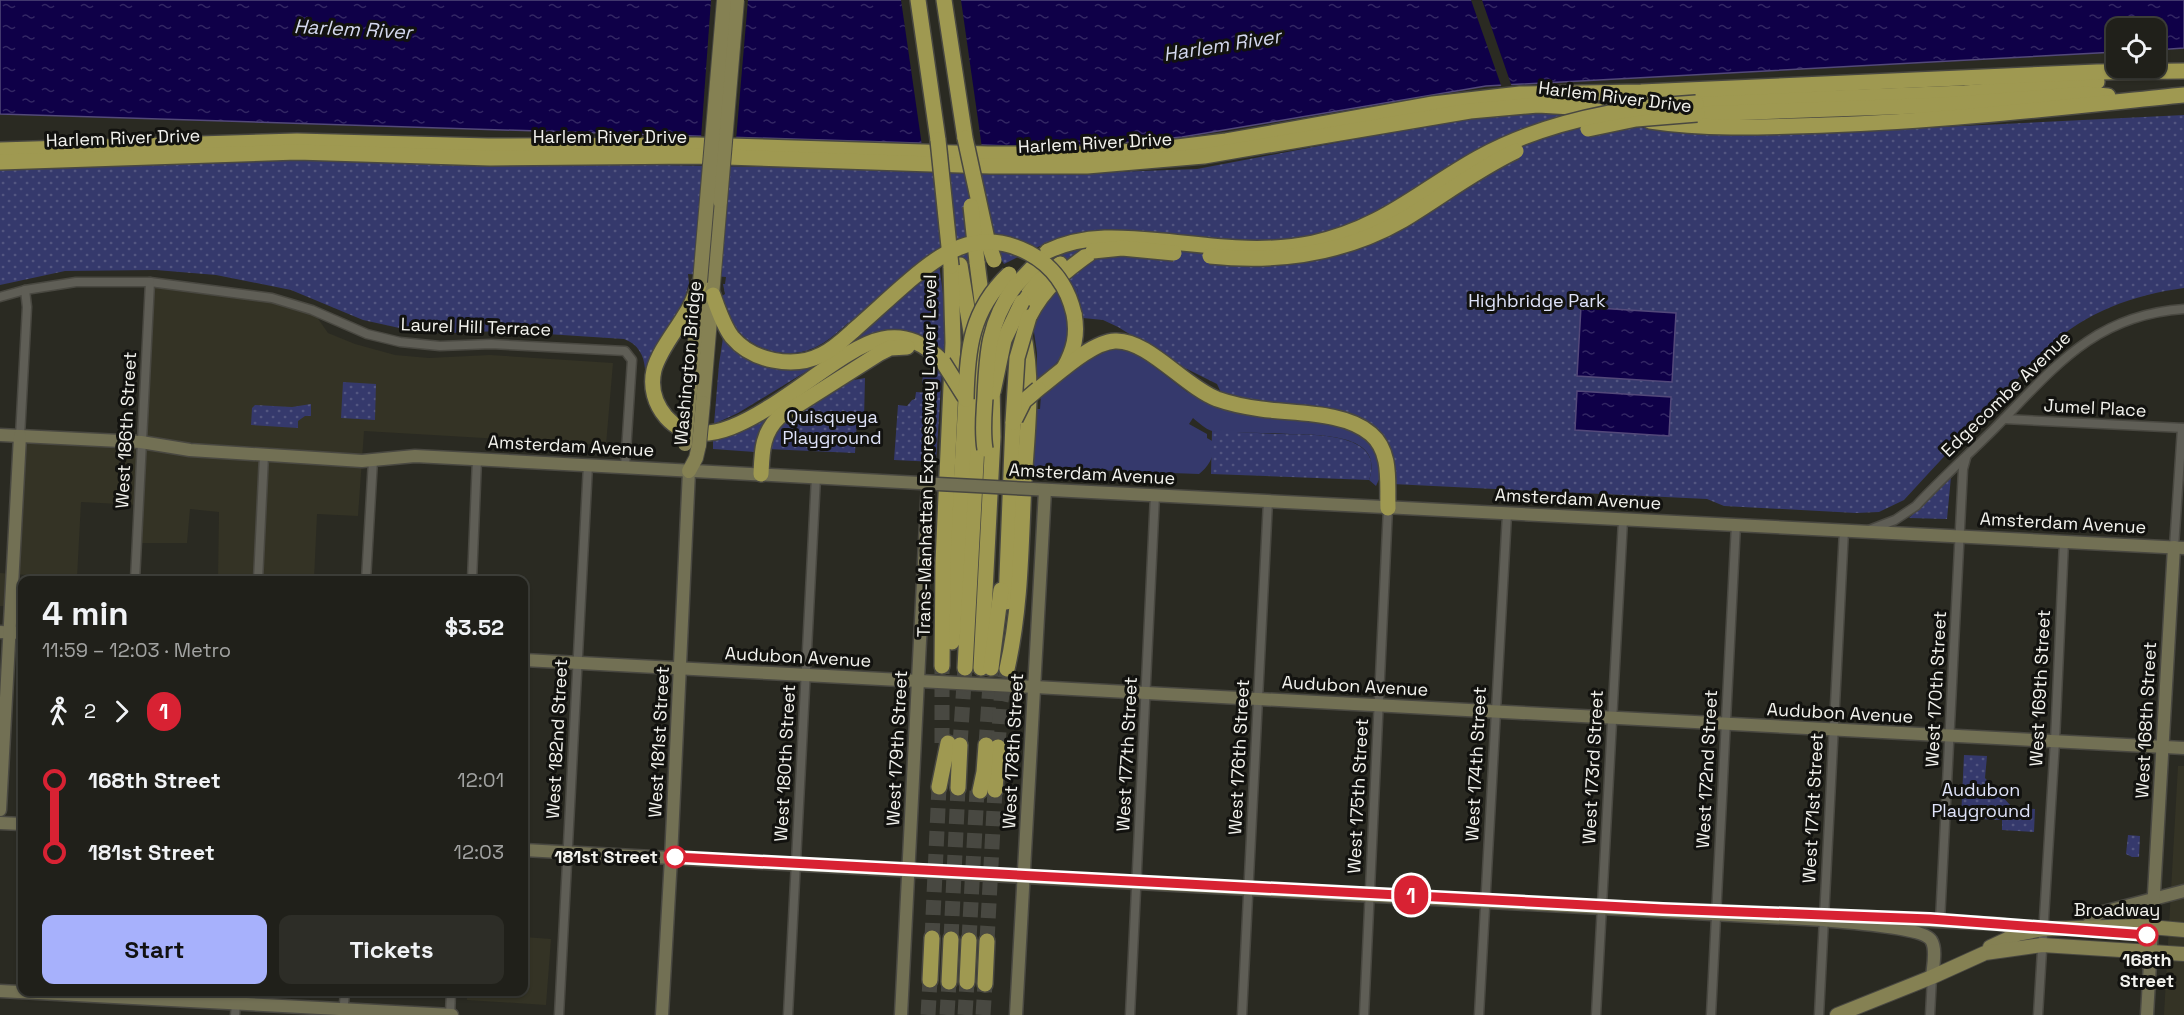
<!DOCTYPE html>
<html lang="en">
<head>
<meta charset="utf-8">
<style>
  :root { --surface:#20201a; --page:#2d2d27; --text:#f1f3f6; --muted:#a2a3a2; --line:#3d3e39; --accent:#a7b1fc }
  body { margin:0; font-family:"Space Grotesk",sans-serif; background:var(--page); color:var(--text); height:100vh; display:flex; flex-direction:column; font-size:22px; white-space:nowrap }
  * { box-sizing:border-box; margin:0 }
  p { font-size:20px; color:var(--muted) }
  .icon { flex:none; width:33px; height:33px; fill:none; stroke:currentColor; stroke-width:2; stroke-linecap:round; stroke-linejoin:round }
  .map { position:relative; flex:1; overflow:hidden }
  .side { position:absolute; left:18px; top:576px; width:510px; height:420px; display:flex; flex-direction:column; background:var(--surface); border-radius:12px; box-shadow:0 2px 4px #0004,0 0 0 2px var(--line) }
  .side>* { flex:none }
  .badge { padding:0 12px; border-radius:20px; font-size:21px; line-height:39px }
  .fabs { position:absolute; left:2106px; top:18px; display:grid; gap:12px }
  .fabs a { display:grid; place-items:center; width:60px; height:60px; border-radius:12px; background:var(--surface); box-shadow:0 2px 4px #0004,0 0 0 2px var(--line); font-size:30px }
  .map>.badge { position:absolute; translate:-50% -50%; box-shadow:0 0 0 3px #fff }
  .legs { display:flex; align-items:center; gap:9px; height:66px; padding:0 24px; font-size:20px }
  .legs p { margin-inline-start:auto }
  .head { display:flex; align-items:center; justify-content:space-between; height:102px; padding:0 24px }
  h1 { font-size:33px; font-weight:600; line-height:45px }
  .button { display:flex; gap:12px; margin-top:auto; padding:12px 24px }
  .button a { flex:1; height:69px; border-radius:12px; background:var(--accent); color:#111; font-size:24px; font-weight:600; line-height:69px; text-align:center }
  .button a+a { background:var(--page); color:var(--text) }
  ul { padding:0 24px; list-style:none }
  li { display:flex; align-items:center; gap:21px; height:72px; font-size:22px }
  li i { display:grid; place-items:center; width:9px; height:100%; margin:0 8px; background:currentColor }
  li i::after { content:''; width:15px; height:15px; margin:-8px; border:4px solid; border-radius:50%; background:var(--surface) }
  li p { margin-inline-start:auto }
  li:first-child i { background:linear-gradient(#0000 50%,currentColor 0) }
  li:last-child i { background:linear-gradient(currentColor 50%,#0000 0) }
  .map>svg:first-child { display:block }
  .built { fill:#343325 }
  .grass { fill:#35396c }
  .park { fill:url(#park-dots) }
  .water { fill:url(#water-ripples); stroke:#53497a; stroke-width:1.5 }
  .pier { fill:#2a2a22 }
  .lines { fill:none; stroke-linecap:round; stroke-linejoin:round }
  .highway-tunnel { stroke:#484841; stroke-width:15; stroke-dasharray:15 8; stroke-linecap:butt }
  .street-casing { stroke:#494841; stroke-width:11 }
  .secondary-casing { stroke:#494841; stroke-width:15 }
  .primary-casing { stroke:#494841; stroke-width:16 }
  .highway-casing { stroke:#494841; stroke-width:18 }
  .street { stroke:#5f5e56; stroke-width:8 }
  .secondary { stroke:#727054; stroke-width:12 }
  .primary { stroke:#858153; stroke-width:14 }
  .highway { stroke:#9f9951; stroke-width:15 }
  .secondary-bridge-casing { stroke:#494841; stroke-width:15; stroke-linecap:butt }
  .primary-bridge-casing { stroke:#494841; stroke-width:16; stroke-linecap:butt }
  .highway-bridge-casing { stroke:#494841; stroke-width:18; stroke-linecap:butt }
  .secondary-bridge { stroke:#727054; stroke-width:12 }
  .primary-bridge { stroke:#858153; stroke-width:14 }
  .highway-bridge { stroke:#9f9951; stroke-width:15 }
  .line-1-casing { stroke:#fff; stroke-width:14 }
  .line-1 { stroke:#d82233; stroke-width:9 }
  .stop-1-dot { fill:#fff; stroke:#d82233; stroke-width:3 }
  .labels { text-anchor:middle; stroke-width:6; stroke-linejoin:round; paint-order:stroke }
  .street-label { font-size:18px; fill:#f3f3ee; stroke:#12120f }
  .park-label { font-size:18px; fill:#dfe3f9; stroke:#12120f }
  .stop-label { font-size:18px; font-weight:bold; fill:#f3f3ee; stroke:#12120f; text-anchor:end }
  .water-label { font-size:20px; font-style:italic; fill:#d4d8ee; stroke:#12120f }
</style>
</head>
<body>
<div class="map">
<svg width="2184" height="1015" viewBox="0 0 2184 1015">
  <defs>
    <pattern id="park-dots" width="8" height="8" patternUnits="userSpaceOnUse" patternTransform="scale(1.5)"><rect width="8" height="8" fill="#35396c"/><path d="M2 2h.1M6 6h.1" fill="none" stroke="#535681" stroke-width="1.8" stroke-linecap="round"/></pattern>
    <pattern id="water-ripples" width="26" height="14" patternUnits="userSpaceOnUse" patternTransform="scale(1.5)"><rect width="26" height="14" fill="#0f0048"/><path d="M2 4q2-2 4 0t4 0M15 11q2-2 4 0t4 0" fill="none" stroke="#322663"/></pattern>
  </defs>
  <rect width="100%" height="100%" fill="#2a2a22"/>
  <g class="built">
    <path d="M 150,282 L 272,298 L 312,310 L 328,333 L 355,344 L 395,355 L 429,358 L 490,355 L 613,363 L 606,445 L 364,431 L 358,516 L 317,514 L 314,580 L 218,580 L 219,512 L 190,509 L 187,543 L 137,543 L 139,505 L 81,502 L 77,578 L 12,574 L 11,606 L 0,606 L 0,573 L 12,574 L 20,436 L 141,442 Z"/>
    <path d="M 2178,766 L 2184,766 L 2184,1015 L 2164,1015 Z"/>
    <path d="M 524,937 L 551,939 L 546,1005 L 467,1000 L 467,992 L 524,992 Z"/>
  </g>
  <g class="grass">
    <path d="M 1068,277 L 1077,288 L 1082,312 L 1068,315 C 1071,350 1063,359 1037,381 L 1037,353 L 1033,325 L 1041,306 Z"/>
    <path d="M 1116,348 L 1135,352 L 1187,392 L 1219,406 L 1331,422 L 1358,432 L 1372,444 L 1380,460 L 1381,475 L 1376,486 L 1369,480 C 1386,433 1317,435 1290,434 C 1270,433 1250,433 1230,432 C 1224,432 1217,433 1212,431 C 1205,429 1198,422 1193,418 L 1189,424 L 1207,434 L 1207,438 L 1214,442 C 1216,454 1208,468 1199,474 L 1033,468 L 1037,409 L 1040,409 L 1041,395 C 1065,376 1085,358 1116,348 Z"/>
  </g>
  <g class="park">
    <path d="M 1532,112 L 1566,113 L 1656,130 L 1693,134 L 1730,135 L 1859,131 L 2184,115 L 2184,288 C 2133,295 2086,312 2048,347 C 2033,360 2021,376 2007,390 C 1972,426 1938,463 1904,500 L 1879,512 L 1856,513 L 1724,506 L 1707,499 L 1392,484 L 1375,431 L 1223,397 L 1217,384 L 1185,368 L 1118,327 L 1103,320 L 1083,318 L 1077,288 L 1040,246 L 1004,264 L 999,256 L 939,264 L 945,309 L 944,354 L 860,339 L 856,336 L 858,334 L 848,323 C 837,333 827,342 814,348 C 774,365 728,339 722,296 L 725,294 L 723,284 L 725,284 L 726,277 L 688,274 L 689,283 L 680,315 L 672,322 L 652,352 L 645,369 C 644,355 638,344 624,339 L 500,331 L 449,333 L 413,331 L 363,320 L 291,290 L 216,275 L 156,270 L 65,271 L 0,285 L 0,168 L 279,158 L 1087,173 L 1197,169 L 1466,118 Z"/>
    <path d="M 723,338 L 739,353 L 830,357 L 738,413 L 714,424 L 719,364 Z"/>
    <path d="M 932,363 L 942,372 L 936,462 L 894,460 L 898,405 L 907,406 L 912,400 L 915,399 L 916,392 L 929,393 L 929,389 L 922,383 L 923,374 L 930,374 Z"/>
    <path d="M 865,378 L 864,420 L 857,420 L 855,453 L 767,449 L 779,425 L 848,381 Z"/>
    <path d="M 343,382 L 376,384 L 375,420 L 341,418 Z"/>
    <path d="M 311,404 L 311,416 L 305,416 L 298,421 L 298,428 L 251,425 L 252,408 L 255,405 L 292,407 Z"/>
    <path d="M 777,409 L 762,427 L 755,452 L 713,449 L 713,440 L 737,432 Z"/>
    <path d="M 1212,431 C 1234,432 1256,433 1278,434 C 1306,435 1387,430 1369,480 L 1211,474 Z"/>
    <path d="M 1951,477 L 1947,519 L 1909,518 Z"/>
    <path d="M 1964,755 L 1987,756 L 1985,778 L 2012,807 L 2035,809 L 2034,832 L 2002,830 L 2002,820 L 1961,818 Z"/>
    <path d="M 2128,835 L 2140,836 L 2139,857 L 2132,857 L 2126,854 Z"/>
  </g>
  <g class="water">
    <path d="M 0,0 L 2184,0 L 2184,48 L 2156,50 L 2156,28 L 2116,28 L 2116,52 L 1486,86 L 1182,137 L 1100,145 L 1012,146 L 0,114 Z"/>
    <path d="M 1581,307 L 1676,313 L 1672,382 L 1577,376 Z"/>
    <path d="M 1577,391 L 1671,397 L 1669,436 L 1575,430 Z"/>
  </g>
  <g class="pier">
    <path d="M 711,0 L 748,0 L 736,140 L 701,138 Z"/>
    <path d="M 901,0 L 961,0 L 982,148 L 922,146 Z"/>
    <path d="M 1471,0 L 1482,0 L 1512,87 L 1502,88 Z"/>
  </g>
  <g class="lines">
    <g class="highway-tunnel">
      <path d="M 942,743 L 942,666"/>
      <path d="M 960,745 L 965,668"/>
      <path d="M 986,745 L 991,668"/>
      <path d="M 998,747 L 1001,701 L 1007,669"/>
      <path d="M 932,938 L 939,787"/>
      <path d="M 951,939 L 958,788"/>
      <path d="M 969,940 L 977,791"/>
      <path d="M 987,941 L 995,790"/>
      <path d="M 928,1015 L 930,980"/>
      <path d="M 947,1015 L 949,982"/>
      <path d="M 965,1015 L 967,982"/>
      <path d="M 983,1015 L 985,984"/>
    </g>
    <defs>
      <g id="street">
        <path d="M 0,297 L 25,290 L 76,282 L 150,282 L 272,298 L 312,310 L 367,334 L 400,342 L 440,346 L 491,344 L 625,351 L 632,360 L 625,467"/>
        <path d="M 2004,419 L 2184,428"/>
        <path d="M 20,436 L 27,307 L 25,290"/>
        <path d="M 1869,530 L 1895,520 L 1916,506 C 1941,479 1968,455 1994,429 C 2053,369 2093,315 2184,309"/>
        <path d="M 2174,547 L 2182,428"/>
        <path d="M 135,580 L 150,282"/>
        <path d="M 258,580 L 264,455"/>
        <path d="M 366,580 L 373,460"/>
        <path d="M 472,580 L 477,459"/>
        <path d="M 1940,921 L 1963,469 L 1966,458"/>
        <path d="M 235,1015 L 237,992"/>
        <path d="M 343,1015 L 345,992"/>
        <path d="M 450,1015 L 451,992"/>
        <path d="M 559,1015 L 588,465"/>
        <path d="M 788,1015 L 816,477"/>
        <path d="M 1130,1015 L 1155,495"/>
        <path d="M 1242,1015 L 1268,501"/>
        <path d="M 1364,1015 L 1388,508"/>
        <path d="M 1479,1015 L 1507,514"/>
        <path d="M 1596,1015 L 1623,520"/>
        <path d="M 1711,1015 L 1736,524"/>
        <path d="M 1819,1015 L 1844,530"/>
        <path d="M 1930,1015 L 1932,977"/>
        <path d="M 2038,1015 L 2055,741 L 2064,541"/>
      </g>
      <g id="secondary">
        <path d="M 0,435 L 141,442 L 190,450 L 362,461 L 415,456 L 938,484"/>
        <path d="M 1032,489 L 2184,548"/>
        <path d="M 0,632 L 22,633"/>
        <path d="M 524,660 L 2184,748"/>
        <path d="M 0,810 L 20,436"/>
        <path d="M 0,823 L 22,824"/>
        <path d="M 524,850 L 1824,920 C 1843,923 1921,926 1931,940 C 1937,949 1933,966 1932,977"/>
        <path d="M 1867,918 L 1998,924 L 2004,925 L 2018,934"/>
        <path d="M 2086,927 L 2099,913 L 2184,891"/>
        <path d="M 0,991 L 452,1015"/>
        <path d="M 662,1015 L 671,858 L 689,471"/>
        <path d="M 901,1015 L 928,483"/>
        <path d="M 1016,1015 L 1045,490"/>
        <path d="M 2147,1015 L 2174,547"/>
      </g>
      <g id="primary">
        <path d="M 689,402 L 700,290"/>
        <path d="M 703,403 L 720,201"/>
        <path d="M 689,471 L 696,458 L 699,445"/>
        <path d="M 1990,947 L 2018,934 L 2043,929 L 2139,926 L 2184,930"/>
        <path d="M 1837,1015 L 1932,977 L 1985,953 L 2042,945 L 2184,954"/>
      </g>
      <g id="highway">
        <path d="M 918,0 L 938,140"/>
        <path d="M 944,0 L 965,138"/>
        <path d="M 1696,103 L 1965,93 L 2097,82"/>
        <path d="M 1697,114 L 1944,105 L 2086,94 L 2108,96"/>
        <path d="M 1650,121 C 1709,130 1767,127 1826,125 C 1946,121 2065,107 2184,95"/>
        <path d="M 0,150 L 297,141 L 488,146 L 696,145 L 988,154 L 1094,154 L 1161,149 L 1226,141 L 1433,104 L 1520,94 L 1641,92 L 2097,72 L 2184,71"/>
        <path d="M 0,162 L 297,152 L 490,158 L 696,156 L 990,166 L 1087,166 L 1204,156 L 1470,111 L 1538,105 L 1572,107 L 1608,113"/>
        <path d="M 977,262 L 988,348"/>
        <path d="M 960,265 L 975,357 L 979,407 L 965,668"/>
        <path d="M 700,282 C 696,293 692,305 685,315 C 675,332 659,351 654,370 C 650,387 655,404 666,417 C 720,478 825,350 882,339 C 907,334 925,344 943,362"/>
        <path d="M 1015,286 L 1048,251"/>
        <path d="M 713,295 C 718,309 723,325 732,337 C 752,361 793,369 821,355 C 834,349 844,339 854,330"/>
        <path d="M 1022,302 L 1039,281 L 1060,264"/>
        <path d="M 1029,317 C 1044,287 1066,270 1093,251"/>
        <path d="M 1064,368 C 1074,350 1078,335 1074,314"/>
        <path d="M 1038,389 C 1057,375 1091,342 1115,341 C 1147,339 1184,386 1217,399 C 1231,404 1246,407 1261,409 C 1294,414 1345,411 1371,434 C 1392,452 1387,483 1388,508"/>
        <path d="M 761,474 C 762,452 762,433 779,417 L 880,353 L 890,348 L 907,347"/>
        <path d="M 1006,602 L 1013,422"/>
        <path d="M 952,642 L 966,399"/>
        <path d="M 942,666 L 943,562 L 953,343 L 951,266"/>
        <path d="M 981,668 L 993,437 L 992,381"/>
        <path d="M 991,668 L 1001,590"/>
        <path d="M 1007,669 C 1021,608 1021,544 1024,482 C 1027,432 1034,381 1023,332"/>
        <path d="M 939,787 L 948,743"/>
        <path d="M 958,788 L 960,745"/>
        <path d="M 995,790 L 998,747"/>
        <path d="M 980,791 L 984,772 L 986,745"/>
        <path d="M 930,980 L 932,938"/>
        <path d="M 949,982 L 951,939"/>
        <path d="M 967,982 L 969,940"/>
        <path d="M 985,984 L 987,941"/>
      </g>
    </defs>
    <use href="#street" class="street-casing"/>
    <use href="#secondary" class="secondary-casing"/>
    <use href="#primary" class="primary-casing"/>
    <use href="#highway" class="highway-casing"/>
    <use href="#street" class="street"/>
    <use href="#secondary" class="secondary"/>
    <use href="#primary" class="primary"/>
    <use href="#highway" class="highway"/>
    <defs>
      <path id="secondary-bridge" d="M 938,484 L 1032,489"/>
      <g id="primary-bridge">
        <path d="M 720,201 L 737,0"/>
        <path d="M 700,282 L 724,0"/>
        <path d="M 685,444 L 689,402"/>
        <path d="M 699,445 L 703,403"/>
      </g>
      <g id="highway-bridge">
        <path d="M 1588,129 L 1636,119 L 1697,114"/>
        <path d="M 965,138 L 987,239 L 994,260"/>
        <path d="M 938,140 L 951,266"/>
        <path d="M 971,206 L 977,262"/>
        <path d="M 1048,251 C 1089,232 1130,238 1173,242 C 1220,247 1266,253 1313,243 C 1382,228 1419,191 1478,158 C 1544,122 1621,107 1696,103"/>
        <path d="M 1093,251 L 1122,248 L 1174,253"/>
        <path d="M 1210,256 C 1278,263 1344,254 1403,220 C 1441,197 1476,170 1516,151"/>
        <path d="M 854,330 C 870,316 886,301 902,287 C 940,253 977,226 1029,253 C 1053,266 1068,288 1074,314"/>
        <path d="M 943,362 L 965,397"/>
        <path d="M 993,392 L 1004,340 L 1022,302"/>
        <path d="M 966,399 C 967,350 971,310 1009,274"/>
        <path d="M 1015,419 L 1024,401 L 1038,389"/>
        <path d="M 1013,422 L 1017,358 L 1029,317"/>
        <path d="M 985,449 C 982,431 984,415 985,397 C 987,354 988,323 1015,286"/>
      </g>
    </defs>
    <use href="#secondary-bridge" class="secondary-bridge-casing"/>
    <use href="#primary-bridge" class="primary-bridge-casing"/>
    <use href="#highway-bridge" class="highway-bridge-casing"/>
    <use href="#secondary-bridge" class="secondary-bridge"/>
    <use href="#primary-bridge" class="primary-bridge"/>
    <use href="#highway-bridge" class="highway-bridge"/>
  </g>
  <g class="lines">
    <defs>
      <path id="line-1" d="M 675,857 L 1663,909 L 1930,919 L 2147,935"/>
    </defs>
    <use href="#line-1" class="line-1-casing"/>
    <use href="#line-1" class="line-1"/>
  </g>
  <g class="stop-1-dot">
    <circle cx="675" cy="857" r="10"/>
    <circle cx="2147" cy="935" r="10"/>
  </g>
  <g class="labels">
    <g class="street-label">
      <text transform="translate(1615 97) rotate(7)" y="6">Harlem River Drive</text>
      <text x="610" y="143">Harlem River Drive</text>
      <text transform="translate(123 138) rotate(-2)" y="6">Harlem River Drive</text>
      <text transform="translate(1095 143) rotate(-3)" y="6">Harlem River Drive</text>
      <text transform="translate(476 327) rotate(2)" y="6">Laurel Hill Terrace</text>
      <text transform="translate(688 363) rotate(-85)" y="6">Washington Bridge</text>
      <text transform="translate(2006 394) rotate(-44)" y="6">Edgecombe Avenue</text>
      <text transform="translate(2095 408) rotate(3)" y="6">Jumel Place</text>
      <text transform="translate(126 430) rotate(-87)" y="6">West 186th Street</text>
      <text transform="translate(571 446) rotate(3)" y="6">Amsterdam Avenue</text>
      <text transform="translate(927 456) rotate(-89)" y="6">Trans-Manhattan Expressway Lower Level</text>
      <text transform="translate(1092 474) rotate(3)" y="6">Amsterdam Avenue</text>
      <text transform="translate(1578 499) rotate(3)" y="6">Amsterdam Avenue</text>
      <text transform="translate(2063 523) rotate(3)" y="6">Amsterdam Avenue</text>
      <text transform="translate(798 657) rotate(3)" y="6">Audubon Avenue</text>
      <text transform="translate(1355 686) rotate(3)" y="6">Audubon Avenue</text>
      <text transform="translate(2040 688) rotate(-87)" y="6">West 169th Street</text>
      <text transform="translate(1936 689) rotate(-87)" y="6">West 170th Street</text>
      <text transform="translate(1840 713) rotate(3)" y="6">Audubon Avenue</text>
      <text transform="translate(2146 720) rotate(-87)" y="6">West 168th Street</text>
      <text transform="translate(557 739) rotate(-87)" y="6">West 182nd Street</text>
      <text transform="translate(659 742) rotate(-87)" y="6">West 181st Street</text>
      <text transform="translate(897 748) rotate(-87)" y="6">West 179th Street</text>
      <text transform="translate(1013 751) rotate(-87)" y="6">West 178th Street</text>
      <text transform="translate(1127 754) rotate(-87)" y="6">West 177th Street</text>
      <text transform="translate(1239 757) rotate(-87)" y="6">West 176th Street</text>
      <text transform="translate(785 763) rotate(-87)" y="6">West 180th Street</text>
      <text transform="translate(1476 764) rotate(-87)" y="6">West 174th Street</text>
      <text transform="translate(1593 767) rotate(-87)" y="6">West 173rd Street</text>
      <text transform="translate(1707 769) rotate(-87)" y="6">West 172nd Street</text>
      <text transform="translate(1358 796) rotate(-87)" y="6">West 175th Street</text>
      <text transform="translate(1813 808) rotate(-87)" y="6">West 171st Street</text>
      <text x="2117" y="916">Broadway</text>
    </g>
    <g class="park-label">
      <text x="1537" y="307">Highbridge Park</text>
      <text x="832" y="423">Quisqueya<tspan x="832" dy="21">Playground</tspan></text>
      <text x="1981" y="796">Audubon<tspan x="1981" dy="21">Playground</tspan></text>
    </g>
    <g class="stop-label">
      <text x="658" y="863">181st Street</text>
      <text x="2147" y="966" text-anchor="middle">168th<tspan x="2147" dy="21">Street</tspan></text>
    </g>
    <g class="water-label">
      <text transform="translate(353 29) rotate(3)" y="7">Harlem River</text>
      <text transform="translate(1222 45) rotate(-9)" y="7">Harlem River</text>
    </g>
  </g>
</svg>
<div class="fabs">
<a><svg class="icon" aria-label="locate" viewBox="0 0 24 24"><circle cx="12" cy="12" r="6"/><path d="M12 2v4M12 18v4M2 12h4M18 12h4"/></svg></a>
</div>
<b class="badge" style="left:1411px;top:895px;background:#d82233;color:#fff">1</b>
<section class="side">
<div class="head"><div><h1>4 min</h1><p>11:59 – 12:03 · Metro</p></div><b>$3.52</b></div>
<div class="legs"><svg class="icon" aria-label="walk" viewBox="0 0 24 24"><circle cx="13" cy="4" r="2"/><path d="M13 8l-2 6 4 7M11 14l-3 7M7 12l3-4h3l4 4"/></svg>2<svg class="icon" aria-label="forward" viewBox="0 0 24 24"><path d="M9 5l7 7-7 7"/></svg><b class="badge" style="background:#d82233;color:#fff">1</b></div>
<ul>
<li><i style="color:#d82233"></i><b>168th Street</b><p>12:01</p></li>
<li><i style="color:#d82233"></i><b>181st Street</b><p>12:03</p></li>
</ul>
<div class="button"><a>Start</a><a>Tickets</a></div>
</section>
</div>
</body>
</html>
